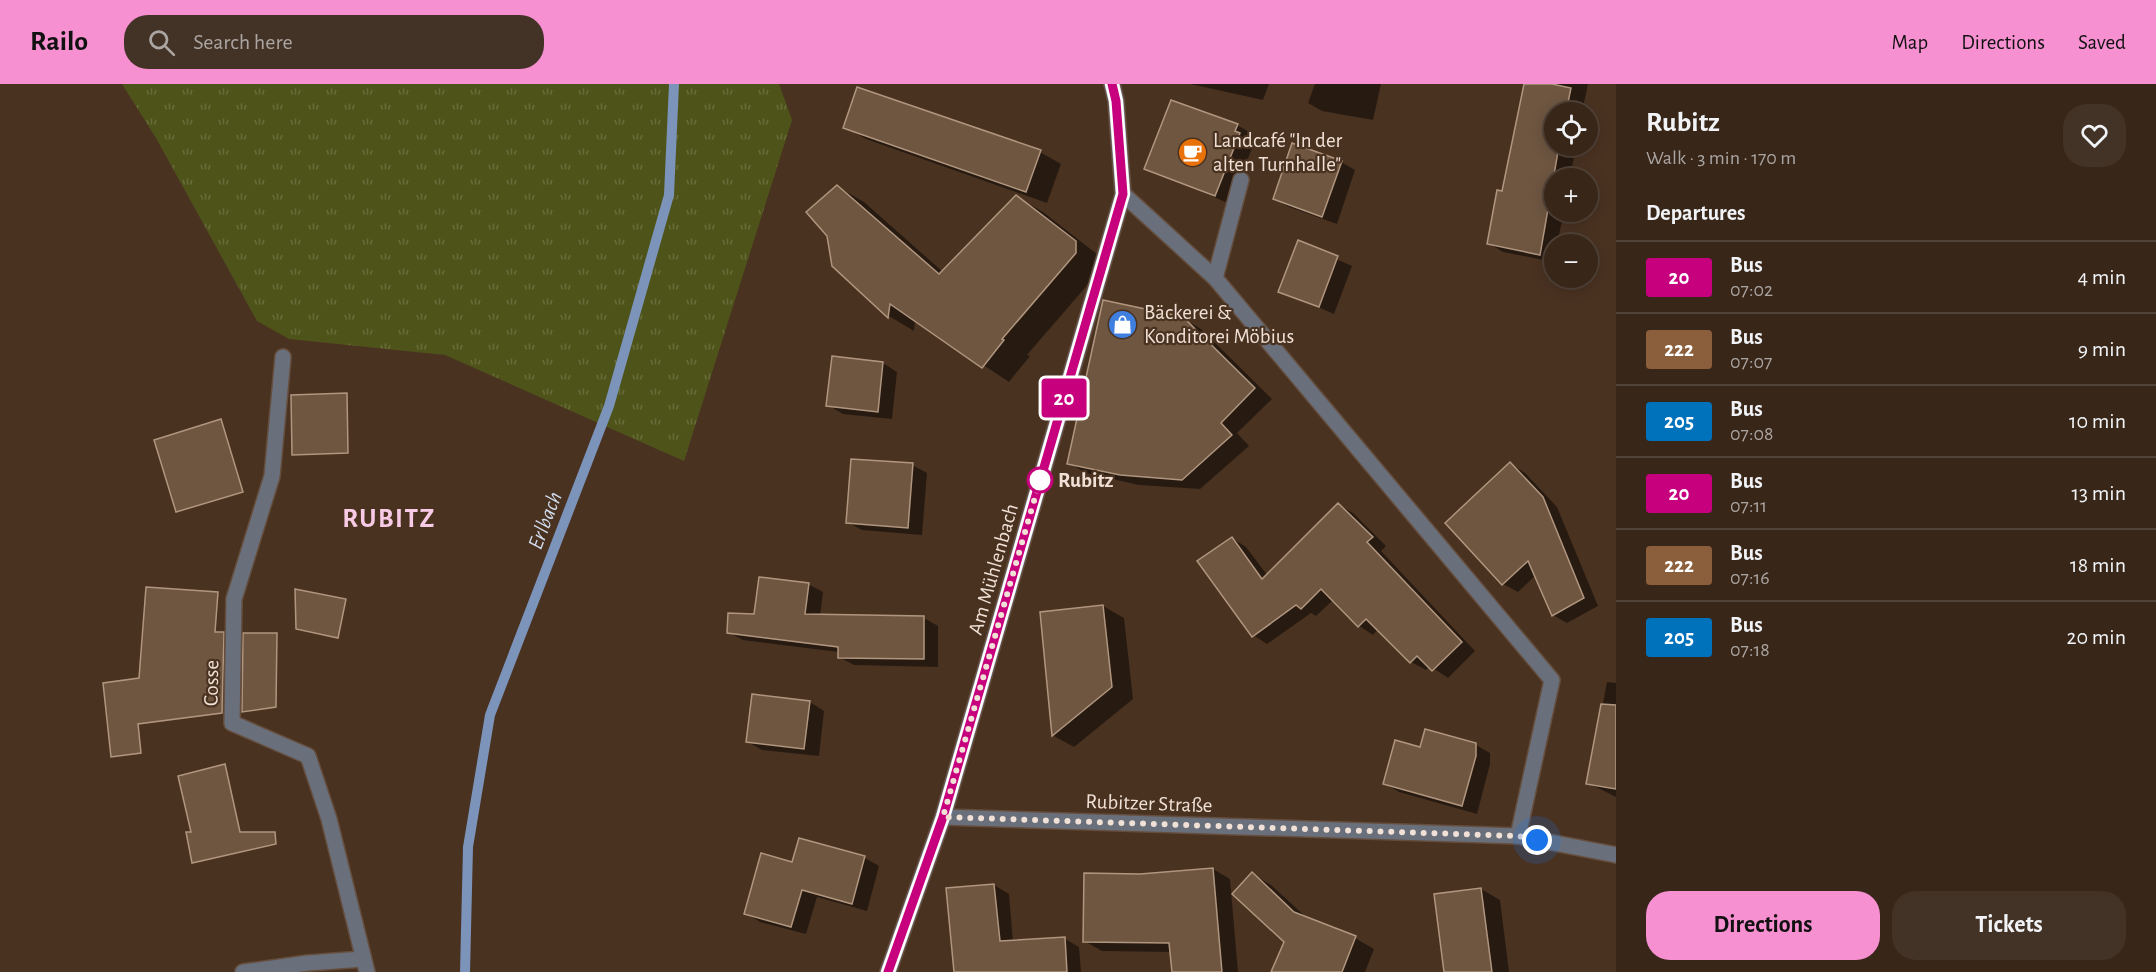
<!DOCTYPE html>
<html lang="en">
<head>
<meta charset="utf-8">
<style>
  :root { --surface:#382619; --page:#433226; --text:#f1f3f6; --muted:#aba5a2; --line:#524338; --accent:#f690d1 }
  body { margin:0; font-family:"Alegreya Sans",sans-serif; background:var(--page); color:var(--text); height:100vh; display:flex; flex-direction:column; font-size:22px; white-space:nowrap }
  * { box-sizing:border-box; margin:0 }
  p { font-size:20px; color:var(--muted) }
  .icon { flex:none; width:33px; height:33px; fill:none; stroke:currentColor; stroke-width:2; stroke-linecap:round; stroke-linejoin:round }
  .map { position:relative; flex:1; overflow:hidden }
  .details { display:flex; flex-direction:column; background:var(--surface); width:540px }
  .details>* { flex:none }
  .badge { padding:0 12px; border-radius:4px; font-size:21px; line-height:39px }
  .fabs { position:absolute; left:1544px; top:18px; display:grid; gap:12px }
  .fabs a { display:grid; place-items:center; width:54px; height:54px; border-radius:50%; background:var(--surface); box-shadow:0 3px 15px #0003,0 0 0 2px var(--line); font-size:30px }
  .you { position:absolute; width:30px; height:30px; margin:-15px; border:4px solid #fff; border-radius:50%; background:#1a73e8; box-shadow:0 0 0 9px #1a73e833 }
  .map>.badge { position:absolute; translate:-50% -50%; box-shadow:0 0 0 3px #fff }
  h2 { padding:0 30px; font-size:22px; line-height:54px }
  .round { display:grid; place-items:center; flex:none; width:63px; height:63px; border-radius:24px; background:var(--page) }
  .headline { display:flex; align-items:center; justify-content:space-between; height:102px; padding:0 30px }
  h1 { font-size:28px; font-weight:600; line-height:45px }
  .button { display:flex; gap:12px; margin-top:auto; padding:12px 30px }
  .button a { flex:1; height:69px; border-radius:24px; background:var(--accent); color:#111; font-size:24px; font-weight:600; line-height:69px; text-align:center }
  .button a+a { background:var(--page); color:var(--text) }
  ul { padding:0; list-style:none }
  li { display:flex; align-items:center; gap:18px; height:72px; padding:0 30px; border-top:2px solid var(--line) }
  li div { flex:1 }
  li b { display:block; font-size:22px }
  li em { font-style:normal }
  li .badge { min-width:66px; font-weight:700; text-align:center }
  header { display:flex; align-items:center; gap:36px; box-sizing:border-box; height:84px; padding:0 30px; background:var(--accent); color:#111 }
  header strong { font-size:28px }
  nav { display:flex; gap:33px; margin-inline-start:auto; font-size:21px }
  .search { width:420px; height:54px; background:var(--page); display:flex; align-items:center; gap:15px; box-sizing:border-box; padding:0 21px; border-radius:24px; color:var(--muted); font-size:22px }
  main { display:flex; flex:1; min-height:0 }
  .map>svg:first-child { display:block }
  .grass { fill:url(#grass-tufts) }
  .shadow { fill:#0007 }
  .lines { fill:none; stroke-linecap:round; stroke-linejoin:round }
  .stream { stroke:#7c93ba; stroke-width:10 }
  .building { fill:#6e5641; stroke:#b1967f; stroke-width:1.5 }
  .minor-casing { stroke:#654e3e; stroke-width:18 }
  .major-casing { stroke:#654e3e; stroke-width:18 }
  .minor { stroke:#69707c; stroke-width:15 }
  .major { stroke:#98a8bf; stroke-width:15 }
  .line-casing { stroke:#fff; stroke-width:14 }
  .line { stroke:#c7007e; stroke-width:9 }
  .walk { stroke:#f0e0d5; stroke-width:6; stroke-dasharray:0 10.8 }
  .stop-dot { fill:#fff; stroke:#c7007e; stroke-width:3 }
  .labels { text-anchor:middle; stroke-width:4.5; stroke-linejoin:round; paint-order:stroke }
  .poi-label { font-size:21px; fill:#f0e0d5; stroke:#4a3221; text-anchor:start }
  .stop-label { font-size:21px; font-weight:bold; fill:#f0e0d5; stroke:#4a3221; text-anchor:start }
  .street-label { font-size:21px; fill:#f0e0d5; stroke:#4a3221 }
  .water-label { font-size:22px; font-style:italic; fill:#d1dcee; stroke:#4a3221 }
  .district-label { font-size:27px; font-weight:bold; letter-spacing:1.5px; fill:#f7cbe5; stroke:#4a3221 }
</style>
</head>
<body>
<header>
<strong>Railo</strong>
<div class="search"><svg class="icon" aria-label="search" viewBox="0 0 24 24"><circle cx="10" cy="10" r="6"/><path d="M15 15l6 6"/></svg>Search here</div>
<nav><a>Map</a><a>Directions</a><a>Saved</a></nav>
</header>
<main>
<div class="map">
<svg width="1616" height="888" viewBox="0 0 1616 888">
  <defs>
    <pattern id="grass-tufts" width="24" height="20" patternUnits="userSpaceOnUse" patternTransform="scale(1.5)"><rect width="24" height="20" fill="#4e5419"/><path d="M3 7l-1-3M5 7V3M7 7l1-3M15 17l-1-3M17 17v-4M19 17l1-3" fill="none" stroke="#686c3a"/></pattern>
  </defs>
  <rect width="100%" height="100%" fill="#4a3221"/>
  <path class="grass" d="M 122,0 L 779,0 L 792,36 L 684,377 L 445,271 L 289,255 L 257,237 L 156,54 Z"/>
  <g class="shadow">
    <path d="M 1190,0 L 1269,0 L 1263,16 Z"/>
    <path d="M 1315,0 L 1381,0 L 1373,36 L 1322,27 L 1308,19 Z"/>
    <path d="M 1525,0 L 1588,0 L 1582,28 L 1554,28 L 1554,62 L 1576,62 L 1570,94 L 1554,94 L 1554,128 L 1564,128 L 1557,160 L 1554,160 L 1554,178 L 1503,168 L 1488,159 L 1503,109 Z"/>
    <path d="M 1237,41 L 1251,49 L 1249,56 L 1254,59 L 1230,120 L 1146,84 Z"/>
    <path d="M 845,43 L 1040,68 L 1061,80 L 1047,119 L 866,55 Z"/>
    <path d="M 1341,78 L 1355,86 L 1337,140 L 1289,123 L 1274,115 Z"/>
    <path d="M 838,103 L 864,118 L 943,188 L 1017,113 L 1043,128 L 1102,174 L 1102,184 L 1027,271 L 1030,272 L 1009,298 L 915,236 L 914,247 L 889,232 L 833,182 Z"/>
    <path d="M 1298,158 L 1352,182 L 1334,230 L 1280,207 Z"/>
    <path d="M 1182,234 L 1201,245 L 1272,315 L 1237,349 L 1249,362 L 1200,405 L 1139,401 L 1086,389 L 1069,379 Z"/>
    <path d="M 834,274 L 883,279 L 897,288 L 892,335 L 843,330 L 828,321 Z"/>
    <path d="M 1511,380 L 1525,389 L 1557,423 L 1598,522 L 1567,539 L 1553,531 L 1536,491 L 1518,508 L 1503,500 L 1447,439 Z"/>
    <path d="M 912,381 L 927,389 L 922,451 L 862,446 L 847,438 Z"/>
    <path d="M 1339,421 L 1353,429 L 1386,462 L 1381,467 L 1475,567 L 1448,594 L 1430,582 L 1426,586 L 1411,578 L 1378,545 L 1373,551 L 1359,542 L 1333,516 L 1316,532 L 1311,529 L 1267,560 L 1253,551 L 1232,454 L 1246,463 L 1268,492 Z"/>
    <path d="M 808,500 L 823,508 L 820,532 L 924,534 L 938,542 L 938,583 L 854,581 L 839,573 L 839,568 L 743,556 L 728,548 Z"/>
    <path d="M 1103,522 L 1124,534 L 1133,615 L 1074,663 L 1054,652 L 1041,529 Z"/>
    <path d="M 1607,598 L 1616,599 L 1616,713 L 1588,699 Z"/>
    <path d="M 753,612 L 810,618 L 824,627 L 819,672 L 762,666 L 748,658 Z"/>
    <path d="M 1476,661 L 1490,669 L 1490,680 L 1477,730 L 1399,708 L 1385,700 L 1422,665 Z"/>
    <path d="M 800,755 L 865,774 L 879,782 L 867,827 L 817,813 L 806,850 L 760,838 L 746,829 L 794,780 Z"/>
    <path d="M 1213,785 L 1230,795 L 1238,888 L 1173,888 L 1171,868 L 1102,867 L 1084,857 L 1140,791 Z"/>
    <path d="M 1252,790 L 1271,801 L 1307,834 L 1355,854 L 1374,865 L 1365,888 L 1273,888 L 1286,858 Z"/>
    <path d="M 994,801 L 1009,810 L 1013,858 L 1065,855 L 1079,863 L 1081,888 L 956,888 L 948,806 Z"/>
    <path d="M 1481,805 L 1500,816 L 1509,888 L 1446,888 Z"/>
  </g>
  <g class="lines">
    <path class="stream" d="M 465,888 L 468,763 L 490,631 L 609,322 L 669,111 L 674,0"/>
  </g>
  <g class="building">
    <path d="M 1524,0 L 1552,0 L 1571,4 L 1566,28 L 1554,28 L 1554,62 L 1559,62 L 1540,171 L 1487,160 L 1497,106 L 1502,107 Z"/>
    <path d="M 857,3 L 1041,66 L 1026,108 L 843,44 Z"/>
    <path d="M 1171,16 L 1238,40 L 1235,47 L 1240,49 L 1215,112 L 1144,85 Z"/>
    <path d="M 1292,59 L 1342,77 L 1322,133 L 1273,115 Z"/>
    <path d="M 837,101 L 939,190 L 1016,111 L 1076,157 L 1076,169 L 1002,255 L 1004,256 L 982,284 L 890,220 L 888,234 L 832,182 L 827,152 L 806,128 Z"/>
    <path d="M 1298,156 L 1338,172 L 1319,223 L 1278,208 Z"/>
    <path d="M 1103,216 L 1183,233 L 1255,304 L 1221,339 L 1232,351 L 1182,396 L 1120,391 L 1067,380 Z"/>
    <path d="M 832,272 L 883,278 L 878,328 L 826,322 Z"/>
    <path d="M 347,309 L 348,369 L 292,371 L 291,311 Z"/>
    <path d="M 221,335 L 243,408 L 176,428 L 154,356 Z"/>
    <path d="M 851,375 L 913,379 L 908,444 L 846,439 Z"/>
    <path d="M 1510,378 L 1543,413 L 1584,514 L 1552,532 L 1528,477 L 1502,501 L 1445,439 Z"/>
    <path d="M 1338,419 L 1373,453 L 1367,458 L 1462,558 L 1432,587 L 1417,572 L 1410,579 L 1366,535 L 1358,543 L 1321,505 L 1301,525 L 1296,521 L 1252,553 L 1197,477 L 1232,453 L 1262,495 Z"/>
    <path d="M 759,493 L 809,499 L 805,530 L 924,532 L 924,575 L 838,574 L 838,563 L 727,549 L 728,529 L 754,530 Z"/>
    <path d="M 146,503 L 218,508 L 215,548 L 224,548 L 222,629 L 138,640 L 141,669 L 111,673 L 103,599 L 139,594 Z"/>
    <path d="M 295,505 L 346,515 L 338,554 L 296,545 Z"/>
    <path d="M 1103,521 L 1112,603 L 1052,652 L 1040,528 Z"/>
    <path d="M 243,549 L 277,549 L 276,623 L 242,628 Z"/>
    <path d="M 752,610 L 810,617 L 804,665 L 746,658 Z"/>
    <path d="M 1601,620 L 1616,621 L 1616,705 L 1586,700 Z"/>
    <path d="M 1425,645 L 1476,659 L 1476,672 L 1462,722 L 1383,700 L 1395,656 L 1420,663 Z"/>
    <path d="M 225,680 L 240,748 L 275,748 L 276,760 L 192,779 L 186,748 L 191,748 L 178,692 Z"/>
    <path d="M 799,754 L 865,772 L 852,820 L 802,806 L 791,843 L 744,830 L 761,769 L 792,778 Z"/>
    <path d="M 1213,784 L 1222,888 L 1172,888 L 1169,859 L 1083,858 L 1084,789 L 1140,790 Z"/>
    <path d="M 1252,788 L 1294,828 L 1356,852 L 1342,888 L 1271,888 L 1284,858 L 1232,810 Z"/>
    <path d="M 994,800 L 1000,857 L 1065,853 L 1067,888 L 954,888 L 946,804 Z"/>
    <path d="M 1481,804 L 1492,888 L 1444,888 L 1434,810 Z"/>
  </g>
  <g class="lines">
    <defs>
      <g id="minor">
        <path d="M 1123,110 L 1215,194 L 1552,596 L 1518,752"/>
        <path d="M 1215,194 L 1241,96"/>
        <path d="M 283,273 L 272,392 L 234,515 L 232,639 L 308,672 L 329,735 L 367,888"/>
        <path d="M 943,733 L 1518,752 L 1616,771"/>
        <path d="M 243,888 L 308,879 L 363,875"/>
      </g>
      <path id="major" d="M 888,888 L 943,733 L 1123,110 L 1116,17 L 1112,0"/>
    </defs>
    <use href="#minor" class="minor-casing"/>
    <use href="#major" class="major-casing"/>
    <use href="#minor" class="minor"/>
    <use href="#major" class="major"/>
  </g>
  <g class="lines">
    <defs>
      <path id="line" d="M 888,888 L 943,733 L 1123,110 L 1116,17 L 1112,0"/>
    </defs>
    <use href="#line" class="line-casing"/>
    <use href="#line" class="line"/>
    <path class="walk" d="M 1040,396 L 943,733 L 1518,752 L 1537,756"/>
  </g>
  <defs>
    <symbol id="cafe-disc" viewBox="-11 -11 22 22"><circle r="9.5" fill="#e8710a" stroke="#4a3221"/><path d="M-5.5-4.5H6V0H3Q3 3.5 0 3.5H-2.5Q-5.5 3.5-5.5 0ZM3-3.2v2h1.7v-2ZM-6 4.5H4V6H-6Z" fill="#fff"/></symbol>
    <symbol id="shop-disc" viewBox="-11 -11 22 22"><circle r="9.5" fill="#3f7fe0" stroke="#4a3221"/><path d="M-5-2.5h2.3a2.7 3.5 0 0 1 5.4 0H5L5.5 6h-11ZM-1.5-2.5h3a1.5 2.3 0 0 0-3 0Z" fill="#fff"/></symbol>
  </defs>
  <g fill-rule="evenodd">
    <use href="#cafe-disc" x="1176" y="52" width="33" height="33"/>
    <use href="#shop-disc" x="1106" y="224" width="33" height="33"/>
  </g>
  <circle class="stop-dot" cx="1040" cy="396" r="12"/>
  <g class="labels">
    <g class="poi-label">
      <text x="1213" y="63">Landcafé "In der<tspan x="1213" dy="24">alten Turnhalle"</tspan></text>
      <text x="1144" y="235">Bäckerei &amp;<tspan x="1144" dy="24">Konditorei Möbius</tspan></text>
    </g>
    <g class="stop-label">
      <text x="1058" y="403">Rubitz</text>
    </g>
    <g class="street-label">
      <text transform="translate(993 485) rotate(-74)" y="7">Am Mühlenbach</text>
      <text transform="translate(211 599) rotate(-89)" y="7">Cosse</text>
      <text transform="translate(1149 719) rotate(2)" y="7">Rubitzer Straße</text>
    </g>
    <g class="water-label">
      <text transform="translate(544 436) rotate(-69)" y="8">Erlbach</text>
    </g>
    <g class="district-label">
      <text x="389" y="443">RUBITZ</text>
    </g>
  </g>
</svg>
<div class="fabs">
<a><svg class="icon" aria-label="locate" viewBox="0 0 24 24"><circle cx="12" cy="12" r="6"/><path d="M12 2v4M12 18v4M2 12h4M18 12h4"/></svg></a>
<a>+</a>
<a>−</a>
</div>
<div class="you" style="left:1537px;top:756px"></div>
<b class="badge" style="left:1064px;top:314px;background:#c7007e;color:#fff">20</b>
</div>
<section class="details">
<div class="headline"><div><h1>Rubitz</h1><p>Walk · 3 min · 170 m</p></div><a class="round"><svg class="icon" aria-label="heart" viewBox="0 0 24 24"><path d="M12 20l-8-8c-3-5 5-10 8-4 3-6 11-1 8 4z"/></svg></a></div>
<h2>Departures</h2>
<ul>
<li><span class="badge" style="background:#c7007e;color:#fff">20</span><div><b>Bus</b><p>07:02</p></div><em>4 min</em></li>
<li><span class="badge" style="background:#8b5e3c;color:#fff">222</span><div><b>Bus</b><p>07:07</p></div><em>9 min</em></li>
<li><span class="badge" style="background:#0072bc;color:#fff">205</span><div><b>Bus</b><p>07:08</p></div><em>10 min</em></li>
<li><span class="badge" style="background:#c7007e;color:#fff">20</span><div><b>Bus</b><p>07:11</p></div><em>13 min</em></li>
<li><span class="badge" style="background:#8b5e3c;color:#fff">222</span><div><b>Bus</b><p>07:16</p></div><em>18 min</em></li>
<li><span class="badge" style="background:#0072bc;color:#fff">205</span><div><b>Bus</b><p>07:18</p></div><em>20 min</em></li>
</ul>
<div class="button"><a>Directions</a><a>Tickets</a></div>
</section>
</main>
</body>
</html>
